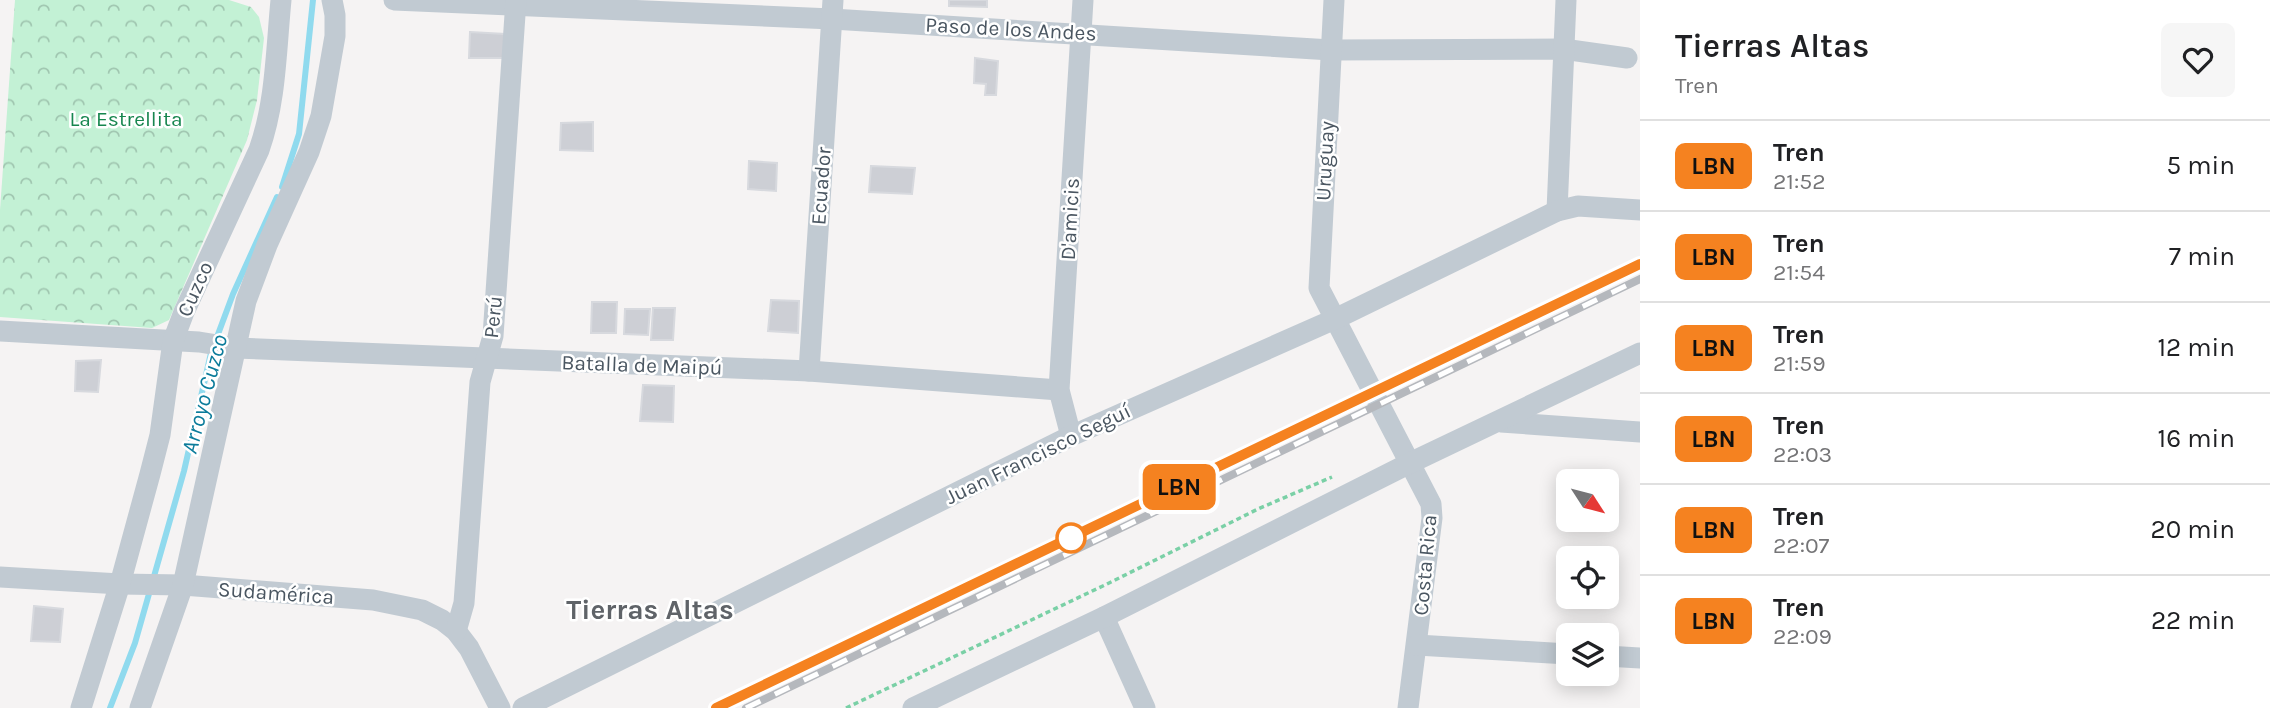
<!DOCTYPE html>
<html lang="es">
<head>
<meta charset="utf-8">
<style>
  :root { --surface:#fff; --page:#f6f6f6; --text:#202124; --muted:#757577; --line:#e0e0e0 }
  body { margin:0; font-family:Karla,sans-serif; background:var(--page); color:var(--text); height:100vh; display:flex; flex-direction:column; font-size:26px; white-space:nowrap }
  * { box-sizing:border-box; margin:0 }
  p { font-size:23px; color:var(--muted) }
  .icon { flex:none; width:38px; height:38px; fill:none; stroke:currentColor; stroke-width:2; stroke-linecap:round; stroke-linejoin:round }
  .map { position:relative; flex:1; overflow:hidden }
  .drawer { display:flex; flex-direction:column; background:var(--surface); width:630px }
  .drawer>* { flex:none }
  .badge { padding:0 14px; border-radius:10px; font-size:24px; line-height:46px }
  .needle { width:46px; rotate:126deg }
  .tools { position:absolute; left:1556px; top:469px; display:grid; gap:14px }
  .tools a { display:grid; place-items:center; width:63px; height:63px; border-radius:10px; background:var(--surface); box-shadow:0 4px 18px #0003; font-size:35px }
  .map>.badge { position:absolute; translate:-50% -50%; box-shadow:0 0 0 4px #fff }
  .round { display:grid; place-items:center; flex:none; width:74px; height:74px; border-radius:10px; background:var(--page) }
  .overview { display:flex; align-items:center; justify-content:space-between; height:119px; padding:0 35px }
  h1 { font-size:33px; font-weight:600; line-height:52px }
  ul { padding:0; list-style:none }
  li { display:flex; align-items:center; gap:21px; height:91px; padding:0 35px; border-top:2px solid var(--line) }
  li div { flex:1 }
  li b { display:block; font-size:26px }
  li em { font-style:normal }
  li .badge { min-width:77px; font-weight:700; text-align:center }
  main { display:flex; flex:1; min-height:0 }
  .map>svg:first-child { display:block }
  .park { fill:url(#park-crowns) }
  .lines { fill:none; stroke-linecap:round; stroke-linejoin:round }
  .stream { stroke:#90daee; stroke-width:6 }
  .building { fill:#cdcfd5; stroke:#d7d9de; stroke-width:2 }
  .path { stroke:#7ad0a6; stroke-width:3.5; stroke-dasharray:5 3.5; stroke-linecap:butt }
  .minor { stroke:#c1cad2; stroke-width:21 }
  .rail-casing { stroke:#b5b8bd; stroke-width:8 }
  .rail { stroke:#fff; stroke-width:5; stroke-dasharray:16; stroke-linecap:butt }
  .line-casing { stroke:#fff; stroke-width:16 }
  .line { stroke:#f58220; stroke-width:10 }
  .stop-dot { fill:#fff; stroke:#f58220; stroke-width:3.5 }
  .labels { text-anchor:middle; stroke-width:5; stroke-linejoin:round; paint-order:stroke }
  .street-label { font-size:21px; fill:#4a5661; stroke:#fff }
  .park-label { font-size:21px; fill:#17864f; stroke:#fff }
  .water-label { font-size:23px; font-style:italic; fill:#0c7c9b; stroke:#fff }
  .district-label { font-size:28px; font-weight:bold; fill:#5f6368; stroke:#fff }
</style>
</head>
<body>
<main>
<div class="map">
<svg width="1640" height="708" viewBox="0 0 1640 708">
  <defs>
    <pattern id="park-crowns" width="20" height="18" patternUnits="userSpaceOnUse" patternTransform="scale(1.75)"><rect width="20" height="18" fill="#c3f1d5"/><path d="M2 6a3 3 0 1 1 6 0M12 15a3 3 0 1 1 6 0" fill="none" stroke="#a0c6b0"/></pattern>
  </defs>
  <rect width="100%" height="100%" fill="#f5f3f3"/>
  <path class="park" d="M 15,0 L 229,0 L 251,7 L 259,17 L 264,38 L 257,100 L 247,140 L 169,320 L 152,328 L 0,317 L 0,210 Z"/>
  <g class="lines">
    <g class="stream">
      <path d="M 282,187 L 299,134 L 313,0"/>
      <path d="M 110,708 L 135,643 L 184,471 L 211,353 L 233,294 L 277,197"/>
    </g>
  </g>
  <g class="building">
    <path d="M 949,0 L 987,0 L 987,7 L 949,6 Z"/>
    <path d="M 470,32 L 505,34 L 504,58 L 469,58 Z"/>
    <path d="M 975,58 L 998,61 L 996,95 L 985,95 L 986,84 L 974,83 Z"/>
    <path d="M 593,122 L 593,151 L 560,150 L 561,123 Z"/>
    <path d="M 749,161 L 777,163 L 776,191 L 748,189 Z"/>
    <path d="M 871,166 L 915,168 L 912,194 L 869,192 Z"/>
    <path d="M 771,300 L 799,301 L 798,333 L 768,331 Z"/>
    <path d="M 592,302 L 617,302 L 616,333 L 591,333 Z"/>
    <path d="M 653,308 L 675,308 L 673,340 L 651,340 Z"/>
    <path d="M 625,309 L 650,309 L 648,335 L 624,334 Z"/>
    <path d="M 101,360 L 98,392 L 75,391 L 76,361 Z"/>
    <path d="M 643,385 L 674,386 L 673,422 L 640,421 Z"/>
    <path d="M 34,606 L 63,609 L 60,642 L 31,641 Z"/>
  </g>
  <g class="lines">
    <path class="path" d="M 846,708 L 1107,584 L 1258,509 L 1332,477"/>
    <g class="minor">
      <path d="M 394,0 L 832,19 L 1331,50 L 1563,49 L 1627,58"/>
      <path d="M 1334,0 L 1319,288 L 1431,504 L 1432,518 L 1408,708"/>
      <path d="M 1557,211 L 1566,0"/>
      <path d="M 0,331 L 199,342 L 236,348 L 809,371 L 1059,390"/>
      <path d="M 809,371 L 833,0"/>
      <path d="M 1501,422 L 1640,432"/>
      <path d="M 1071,436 L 1059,390 L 1083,0"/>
      <path d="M 0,577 L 120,584 L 183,585 L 373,600 L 422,610 L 442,620 L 456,631 L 469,648 L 500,708"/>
      <path d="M 1104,617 L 1145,708"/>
      <path d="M 456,631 L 464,603 L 480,382 L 493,336 L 516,0"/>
      <path d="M 1417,645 L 1568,654"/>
      <path d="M 1606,656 L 1640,658"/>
      <path d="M 81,708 L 120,584 L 150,474 L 160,435 L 173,341 L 184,312 L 259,150 C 276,102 276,51 281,0"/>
      <path d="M 140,708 L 183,585 L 246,301 L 267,245 L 309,152 L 321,116 L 335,36 L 335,15 L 332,0"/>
      <path d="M 523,708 L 1071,436 L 1335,319 L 1557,211 L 1578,206 L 1640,210"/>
      <path d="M 913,708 L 1104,617 L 1410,463 L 1640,353"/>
    </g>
    <defs>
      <g id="rail">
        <path d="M 716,708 L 1640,264"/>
        <path d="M 746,708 L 1640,279"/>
      </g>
    </defs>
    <use href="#rail" class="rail-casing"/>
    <use href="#rail" class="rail"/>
  </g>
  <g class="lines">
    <defs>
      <path id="line" d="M 716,708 L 1640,264"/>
    </defs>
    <use href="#line" class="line-casing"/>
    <use href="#line" class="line"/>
  </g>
  <circle class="stop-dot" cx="1071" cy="538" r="14"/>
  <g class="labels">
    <g class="street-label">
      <text transform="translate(1011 29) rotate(3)" y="7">Paso de los Andes</text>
      <text transform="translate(1325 161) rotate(-87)" y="7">Uruguay</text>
      <text transform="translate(821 186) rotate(-86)" y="7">Ecuador</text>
      <text transform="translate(1070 219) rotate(-87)" y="7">D'amicis</text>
      <text transform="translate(195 289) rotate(-66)" y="7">Cuzco</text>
      <text transform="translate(493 317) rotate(-84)" y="7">Perú</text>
      <text transform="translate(642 365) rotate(2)" y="7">Batalla de Maipú</text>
      <text transform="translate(1038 454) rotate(-26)" y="7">Juan Francisco Seguí</text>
      <text transform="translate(1425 565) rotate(-85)" y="7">Costa Rica</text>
      <text transform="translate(276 593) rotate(4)" y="7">Sudamérica</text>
    </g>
    <g class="park-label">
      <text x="126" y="126">La Estrellita</text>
    </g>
    <g class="water-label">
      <text transform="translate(204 394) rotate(-75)" y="8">Arroyo Cuzco</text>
    </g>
    <g class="district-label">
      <text x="650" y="619">Tierras Altas</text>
    </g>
  </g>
</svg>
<div class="tools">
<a><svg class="needle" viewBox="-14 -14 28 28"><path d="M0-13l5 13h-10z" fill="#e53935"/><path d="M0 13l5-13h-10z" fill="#757577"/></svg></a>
<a><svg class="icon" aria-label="locate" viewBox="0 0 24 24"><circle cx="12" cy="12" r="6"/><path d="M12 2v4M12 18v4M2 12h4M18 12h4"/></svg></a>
<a><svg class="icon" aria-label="layers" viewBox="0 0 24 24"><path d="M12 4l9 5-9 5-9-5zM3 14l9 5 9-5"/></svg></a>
</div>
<b class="badge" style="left:1179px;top:487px;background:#f58220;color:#111">LBN</b>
</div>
<section class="drawer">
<div class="overview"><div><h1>Tierras Altas</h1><p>Tren</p></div><a class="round"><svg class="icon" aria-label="heart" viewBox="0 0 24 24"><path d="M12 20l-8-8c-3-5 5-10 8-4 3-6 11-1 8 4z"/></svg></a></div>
<ul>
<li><span class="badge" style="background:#f58220;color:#111">LBN</span><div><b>Tren</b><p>21:52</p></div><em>5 min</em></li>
<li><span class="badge" style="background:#f58220;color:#111">LBN</span><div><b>Tren</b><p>21:54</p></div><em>7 min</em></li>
<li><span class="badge" style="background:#f58220;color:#111">LBN</span><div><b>Tren</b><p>21:59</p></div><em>12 min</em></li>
<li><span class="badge" style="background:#f58220;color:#111">LBN</span><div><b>Tren</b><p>22:03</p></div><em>16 min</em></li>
<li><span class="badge" style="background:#f58220;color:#111">LBN</span><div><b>Tren</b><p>22:07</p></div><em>20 min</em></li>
<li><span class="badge" style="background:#f58220;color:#111">LBN</span><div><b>Tren</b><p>22:09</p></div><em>22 min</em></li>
</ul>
</section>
</main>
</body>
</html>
